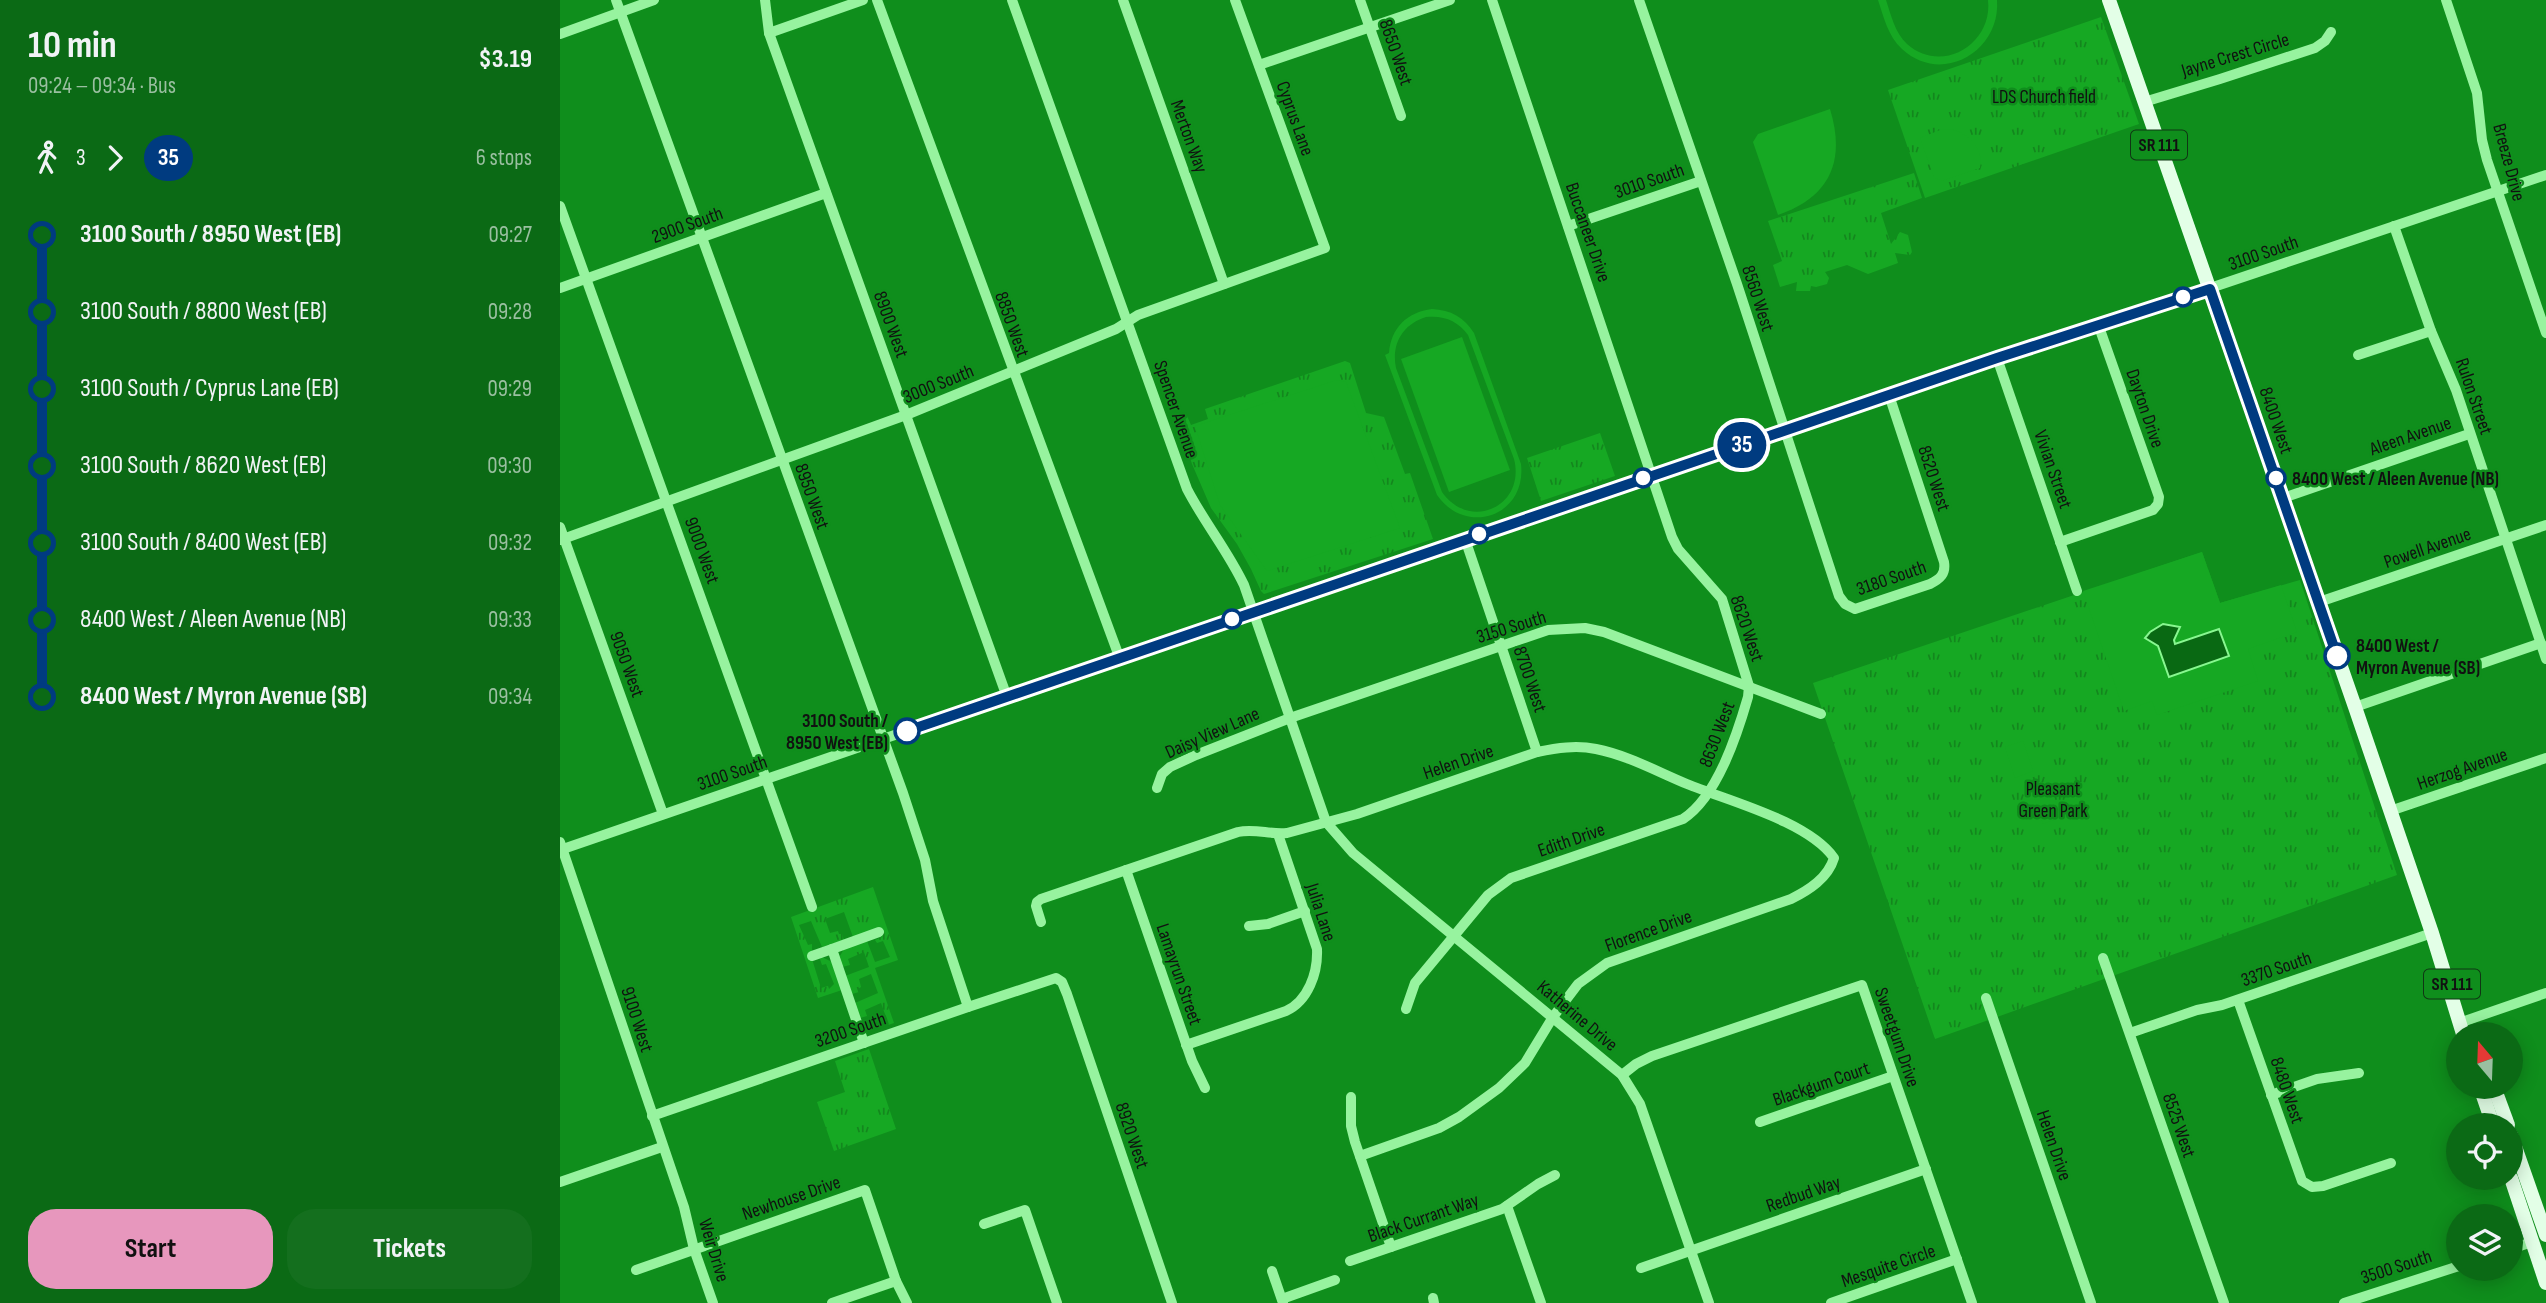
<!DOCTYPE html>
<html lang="en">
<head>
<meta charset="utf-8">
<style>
  :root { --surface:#0b6a15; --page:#146f1e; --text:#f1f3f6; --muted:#9abfa0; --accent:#e797bd }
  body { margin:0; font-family:"Sofia Sans Condensed",sans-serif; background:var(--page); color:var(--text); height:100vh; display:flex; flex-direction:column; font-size:26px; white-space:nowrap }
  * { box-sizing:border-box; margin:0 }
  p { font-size:23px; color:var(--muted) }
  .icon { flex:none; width:38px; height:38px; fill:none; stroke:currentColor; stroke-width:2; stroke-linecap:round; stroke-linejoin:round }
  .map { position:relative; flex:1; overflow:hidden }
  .sheet { display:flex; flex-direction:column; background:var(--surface); width:560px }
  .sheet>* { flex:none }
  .badge { padding:0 14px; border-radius:23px; font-size:24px; line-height:46px }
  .needle { width:46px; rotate:341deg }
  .controls { position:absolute; left:1886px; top:1022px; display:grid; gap:14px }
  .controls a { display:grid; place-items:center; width:77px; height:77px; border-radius:50%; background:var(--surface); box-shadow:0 4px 18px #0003; font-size:35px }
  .map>.badge { position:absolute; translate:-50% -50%; box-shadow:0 0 0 4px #fff }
  .legs { display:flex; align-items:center; gap:10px; height:77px; padding:0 28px; font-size:23px }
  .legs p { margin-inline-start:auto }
  .headline { display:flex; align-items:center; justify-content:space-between; height:119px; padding:0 28px }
  h1 { font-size:38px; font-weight:700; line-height:52px }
  .button { display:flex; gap:14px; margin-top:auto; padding:14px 28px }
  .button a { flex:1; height:80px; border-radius:28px; background:var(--accent); color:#111; font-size:28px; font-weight:700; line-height:80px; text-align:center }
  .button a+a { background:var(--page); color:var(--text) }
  ul { padding:0 28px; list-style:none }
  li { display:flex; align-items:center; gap:24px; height:77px; font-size:26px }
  li i { display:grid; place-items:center; width:10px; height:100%; margin:0 9px; background:currentColor }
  li i::after { content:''; width:18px; height:18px; margin:-9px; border:5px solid; border-radius:50%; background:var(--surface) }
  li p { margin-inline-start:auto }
  li:first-child i { background:linear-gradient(#0000 50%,currentColor 0) }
  li:last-child i { background:linear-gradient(currentColor 50%,#0000 0) }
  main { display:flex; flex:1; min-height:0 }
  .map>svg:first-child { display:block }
  .grass { fill:url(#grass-tufts) }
  .pitch { fill:#16a823; fill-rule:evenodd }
  .water { fill:#096913; stroke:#88f790; stroke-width:2 }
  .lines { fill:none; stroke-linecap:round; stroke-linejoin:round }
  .minor { stroke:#97f39f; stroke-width:10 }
  .major { stroke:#e3ffe7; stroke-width:14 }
  .line-1-casing { stroke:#fff; stroke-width:16 }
  .line-1 { stroke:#003b80; stroke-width:10 }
  .stop-1-dot { fill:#fff; stroke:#003b80; stroke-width:3.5 }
  .labels { text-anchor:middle; stroke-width:5; stroke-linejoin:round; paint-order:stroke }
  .shield { fill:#0f8e1c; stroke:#103614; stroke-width:2 }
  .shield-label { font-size:18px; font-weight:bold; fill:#111 }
  .street-label { font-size:19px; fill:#111; stroke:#0f8e1c }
  .park-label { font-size:19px; fill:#111; stroke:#0f8e1c }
  .stop-label { font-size:19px; font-weight:bold; fill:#111; stroke:#0f8e1c; text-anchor:start }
</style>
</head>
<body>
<main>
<section class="sheet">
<div class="headline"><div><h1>10 min</h1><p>09:24 – 09:34 · Bus</p></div><b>$3.19</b></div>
<div class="legs"><svg class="icon" aria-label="walk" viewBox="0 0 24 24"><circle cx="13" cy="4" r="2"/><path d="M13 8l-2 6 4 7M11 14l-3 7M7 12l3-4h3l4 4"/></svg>3<svg class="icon" aria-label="forward" viewBox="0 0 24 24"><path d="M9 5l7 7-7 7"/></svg><b class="badge" style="background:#003b80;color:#fff">35</b><p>6 stops</p></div>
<ul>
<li><i style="color:#003b80"></i><b>3100 South / 8950 West (EB)</b><p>09:27</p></li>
<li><i style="color:#003b80"></i><span>3100 South / 8800 West (EB)</span><p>09:28</p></li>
<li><i style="color:#003b80"></i><span>3100 South / Cyprus Lane (EB)</span><p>09:29</p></li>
<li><i style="color:#003b80"></i><span>3100 South / 8620 West (EB)</span><p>09:30</p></li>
<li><i style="color:#003b80"></i><span>3100 South / 8400 West (EB)</span><p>09:32</p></li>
<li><i style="color:#003b80"></i><span>8400 West / Aleen Avenue (NB)</span><p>09:33</p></li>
<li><i style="color:#003b80"></i><b>8400 West / Myron Avenue (SB)</b><p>09:34</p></li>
</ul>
<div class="button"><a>Start</a><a>Tickets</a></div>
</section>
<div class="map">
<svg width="1986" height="1303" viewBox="0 0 1986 1303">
  <defs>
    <pattern id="grass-tufts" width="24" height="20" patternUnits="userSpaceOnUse" patternTransform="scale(1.75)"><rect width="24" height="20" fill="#16a823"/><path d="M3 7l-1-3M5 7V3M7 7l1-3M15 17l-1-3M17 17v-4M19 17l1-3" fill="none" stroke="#13871d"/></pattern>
  </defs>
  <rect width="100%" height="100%" fill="#0f8e1c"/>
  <g class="grass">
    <path d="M 1541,17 L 1579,124 L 1365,198 L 1328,90 Z"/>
    <path d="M 1354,173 L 1362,198 L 1321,213 L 1331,244 L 1340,232 L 1348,235 L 1352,252 L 1350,255 L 1335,253 L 1338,263 L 1308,274 L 1287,265 L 1265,272 L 1269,278 L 1267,284 L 1256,287 L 1251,286 L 1250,291 L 1236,291 L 1237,282 L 1220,287 L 1213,265 L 1222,261 L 1208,221 Z"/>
    <path d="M 785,361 L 790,363 L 806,413 L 824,417 L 845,474 L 850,473 L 873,539 L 704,594 L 701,591 L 691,569 L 677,544 L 651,508 L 632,464 L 618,420 L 627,416 L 631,425 L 648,419 L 645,409 Z"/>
    <path d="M 1040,433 L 1055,476 L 981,501 L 967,458 Z"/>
    <path d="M 1642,552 L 1660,603 L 1740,580 L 1837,875 L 1375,1039 L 1253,683 Z"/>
    <path d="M 313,887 L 338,960 L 315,968 L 334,1023 L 305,1033 L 305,1026 L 326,1017 L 321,1003 L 305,1010 L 307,1016 L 300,1018 L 295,1003 L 318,993 L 311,974 L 299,979 L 301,987 L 298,989 L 299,992 L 292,994 L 285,976 L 309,967 L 304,952 L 288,959 L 290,965 L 282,967 L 280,956 L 284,949 L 307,941 L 315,962 L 330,957 L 323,941 L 317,943 L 315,940 L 322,937 L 321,932 L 293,937 L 284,912 L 265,919 L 270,933 L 278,931 L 279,934 L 282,934 L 284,940 L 262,947 L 251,921 L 239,925 L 248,945 L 252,944 L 252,959 L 261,988 L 268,986 L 269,989 L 274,984 L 266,964 L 262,965 L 260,959 L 262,957 L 272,962 L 282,990 L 258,998 L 231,917 Z"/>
    <path d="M 309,1049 L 336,1129 L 274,1151 L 257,1102 L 285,1092 L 275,1061 Z"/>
  </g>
  <g class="pitch">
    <path d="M 1318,0 L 1326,0 C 1331,15 1335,33 1347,44 C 1382,75 1433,44 1428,0 L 1437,0 C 1441,51 1382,86 1342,49 C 1328,36 1324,18 1318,0 Z"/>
    <path d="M 1270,109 C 1286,161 1270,197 1218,215 L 1193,142 L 1198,134 Z"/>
    <path d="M 1390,129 C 1408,133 1424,148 1420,168 L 1381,181 L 1374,177 L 1360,138 L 1380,130 Z"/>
    <path d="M 872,309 C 891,310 904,317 914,333 L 961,464 C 967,516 906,537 877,495 L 825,355 L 829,353 C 831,328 847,312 872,309 ZM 866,317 C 884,315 898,321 908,335 L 954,459 C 966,506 910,532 882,492 L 836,368 C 831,344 843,324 866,317 Z"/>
    <path d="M 902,337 L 950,470 L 889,492 L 841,359 Z"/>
    <path d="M 777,380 L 786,382 L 840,528 L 707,571 L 660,505 L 635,426 Z"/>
    <path d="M 1642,552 L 1660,603 L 1721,585 L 1737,632 L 1688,649 L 1698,681 L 1597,715 L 1592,701 L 1564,711 L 1523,591 Z"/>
    <path d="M 1463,741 L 1473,771 L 1455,778 L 1445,747 Z"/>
    <path d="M 1491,788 L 1501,817 L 1483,824 L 1473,794 Z"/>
  </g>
  <path class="water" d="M 1603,624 L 1620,627 L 1614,640 L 1615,644 L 1659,629 L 1669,656 L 1609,677 L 1598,646 L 1585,638 L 1590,632 Z"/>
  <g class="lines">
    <g class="minor">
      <path d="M 56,0 L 343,793 L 365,860 L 373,901 L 408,1007"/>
      <path d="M 205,0 L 209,33 L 447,697"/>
      <path d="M 317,0 L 560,659"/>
      <path d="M 452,0 L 627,489 C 644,522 668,551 684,585 L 766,822 L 793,853 L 1062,1075 L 1080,1104 L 1149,1303"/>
      <path d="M 563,0 L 664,284"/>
      <path d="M 800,0 L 841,116"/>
      <path d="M 1079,0 L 1177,284 L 1279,596 L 1285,604 L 1295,609 L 1370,584 C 1380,579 1386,574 1384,562 L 1329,395"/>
      <path d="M 1886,0 L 1917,93 L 1922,140 L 1927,160 L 1986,333"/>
      <path d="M 209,33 L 303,0"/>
      <path d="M 0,34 L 94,0"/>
      <path d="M 699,65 L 890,0"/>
      <path d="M 1584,102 L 1660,79 L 1755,48 L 1765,41 L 1771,32"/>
      <path d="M 0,206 L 252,907"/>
      <path d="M 1008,226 L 1141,181"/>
      <path d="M 1834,226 L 1871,331 L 1896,390 L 1986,659"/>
      <path d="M 0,288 L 266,193"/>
      <path d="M 1798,355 L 1871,331"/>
      <path d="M 1437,358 L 1517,591"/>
      <path d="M 1723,498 L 1909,434"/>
      <path d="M 0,527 L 103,814"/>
      <path d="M 905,539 L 977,752"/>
      <path d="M 0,540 L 346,415 L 556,329 L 578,315 L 765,248 L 675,0"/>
      <path d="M 1500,542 L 1593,510 L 1598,504 L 1599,497 L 1538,324"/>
      <path d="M 1759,602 L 1986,525"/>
      <path d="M 1795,707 L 1981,643"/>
      <path d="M 597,788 L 602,774 L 610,767 L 636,755 L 730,718 L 988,630 L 1025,628 L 1044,632 L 1261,714"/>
      <path d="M 1830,811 L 1986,758"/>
      <path d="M 0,842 L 124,1207 L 134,1249 L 153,1303"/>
      <path d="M 0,850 L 905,539 L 1986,175"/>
      <path d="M 566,870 L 632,1061 L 645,1088"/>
      <path d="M 481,922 L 476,906 L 477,902 L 481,899 L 678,832 C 695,828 710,835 727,833 L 797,814 L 977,752 C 997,748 1016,745 1036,749 C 1067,755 1098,772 1127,784 C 1168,801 1248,821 1274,858 C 1268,878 1249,890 1231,899 L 1047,963 L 1018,984 L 993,1017 L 965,1063 L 939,1088 L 899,1117 L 879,1128 L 800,1156"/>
      <path d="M 689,926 L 708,924 L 745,911"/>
      <path d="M 252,956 L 272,949"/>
      <path d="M 1543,958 L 1664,1303"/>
      <path d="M 1426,998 L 1531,1303"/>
      <path d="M 1678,1000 L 1742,1181 L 1752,1187 L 1763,1186 L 1831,1163"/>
      <path d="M 846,1009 L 855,983 L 928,895 L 951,878 L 1123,819 C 1157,797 1177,735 1188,697 L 1189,686 L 1162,599 L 1118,549 L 1112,537 L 932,0"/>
      <path d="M 1899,1023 L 1986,993"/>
      <path d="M 1570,1033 L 1637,1010 L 1662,1005 L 1872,933"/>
      <path d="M 304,1043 L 272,949 L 319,932"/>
      <path d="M 626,1045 L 726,1011 C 748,1001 758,973 757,949 L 718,834"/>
      <path d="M 1062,1075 L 1076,1064 L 1092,1056 L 1302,985 L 1412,1303"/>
      <path d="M 1711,1095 L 1757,1079 L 1799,1073"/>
      <path d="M 791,1097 L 791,1126 L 795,1142 L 831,1247"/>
      <path d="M 92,1116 L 408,1007 L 496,978 L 502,982 L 507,994 L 612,1303"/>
      <path d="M 1200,1122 L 1333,1076"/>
      <path d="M 0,1182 L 102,1147"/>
      <path d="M 947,1206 L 981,1303"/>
      <path d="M 424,1224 L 465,1210 L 497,1303"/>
      <path d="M 1951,1249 L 1972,1242"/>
      <path d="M 790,1261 L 942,1209 L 978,1184 L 995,1175"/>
      <path d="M 1081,1268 L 1366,1169"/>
      <path d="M 76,1270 L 305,1190 L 336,1281 L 347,1303"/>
      <path d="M 712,1271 L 723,1303"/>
      <path d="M 873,1298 L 874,1303"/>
      <path d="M 722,1299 L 775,1280"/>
      <path d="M 272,1303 L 336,1281"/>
      <path d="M 1271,1303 L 1397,1259"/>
      <path d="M 1784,1303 L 1899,1266"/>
    </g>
    <g class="major">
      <path d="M 1549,0 L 1795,707 L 1872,933 L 1903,1034"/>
      <path d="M 1920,1087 L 1933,1125"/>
      <path d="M 1934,1087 L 1948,1125"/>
      <path d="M 1951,1135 L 1986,1235"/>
      <path d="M 1951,1178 L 1986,1283"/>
    </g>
  </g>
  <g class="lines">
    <defs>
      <path id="line-1" d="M 347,731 L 1437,358 L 1650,289 L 1777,656"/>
    </defs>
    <use href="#line-1" class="line-1-casing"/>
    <use href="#line-1" class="line-1"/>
  </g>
  <g class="stop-1-dot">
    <circle cx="1623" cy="297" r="9"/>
    <circle cx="1083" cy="478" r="9"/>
    <circle cx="1716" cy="478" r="9"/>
    <circle cx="919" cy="534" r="9"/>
    <circle cx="672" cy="619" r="9"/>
    <circle cx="1777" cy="656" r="12"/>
    <circle cx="347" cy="731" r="12"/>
  </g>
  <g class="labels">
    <g class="shield">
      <rect x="1571" y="130.5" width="56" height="29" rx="5"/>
      <rect x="1864" y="969.5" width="56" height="29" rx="5"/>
    </g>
    <g class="shield-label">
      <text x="1599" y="151">SR 111</text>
      <text x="1892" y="990">SR 111</text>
    </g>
    <g class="street-label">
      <text transform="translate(837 52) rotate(71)" y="7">8650 West</text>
      <text transform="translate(1675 54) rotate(-17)" y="7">Jayne Crest Circle</text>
      <text transform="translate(736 118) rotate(70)" y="7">Cyprus Lane</text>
      <text transform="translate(630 136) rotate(70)" y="7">Merton Way</text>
      <text transform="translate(1950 162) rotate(75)" y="7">Breeze Drive</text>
      <text transform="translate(1089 180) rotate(-19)" y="7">3010 South</text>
      <text transform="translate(127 224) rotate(-20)" y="7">2900 South</text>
      <text transform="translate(1029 232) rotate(71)" y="7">Buccaneer Drive</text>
      <text transform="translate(1703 252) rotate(-19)" y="7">3100 South</text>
      <text transform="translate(1199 298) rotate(72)" y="7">8560 West</text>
      <text transform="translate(332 324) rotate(70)" y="7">8900 West</text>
      <text transform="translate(453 324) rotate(70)" y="7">8850 West</text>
      <text transform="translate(378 383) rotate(-22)" y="7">3000 South</text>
      <text transform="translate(1915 396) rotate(71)" y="7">Rulon Street</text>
      <text transform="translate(1586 408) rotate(71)" y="7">Dayton Drive</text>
      <text transform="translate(617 409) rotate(71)" y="7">Spencer Avenue</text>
      <text transform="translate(1717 420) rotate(71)" y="7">8400 West</text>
      <text transform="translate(1850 435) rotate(-19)" y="7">Aleen Avenue</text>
      <text transform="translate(1494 469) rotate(71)" y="7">Vivian Street</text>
      <text transform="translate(1375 478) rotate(72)" y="7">8520 West</text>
      <text transform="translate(253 496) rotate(70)" y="7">8950 West</text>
      <text transform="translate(1867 547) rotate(-19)" y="7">Powell Avenue</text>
      <text transform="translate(143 550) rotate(70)" y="7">9000 West</text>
      <text transform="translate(1331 577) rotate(-19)" y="7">3180 South</text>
      <text transform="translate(951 626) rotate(-17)" y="7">3150 South</text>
      <text transform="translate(1188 628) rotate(71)" y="7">8620 West</text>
      <text transform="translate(68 664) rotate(70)" y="7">9050 West</text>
      <text transform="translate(971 679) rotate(71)" y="7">8700 West</text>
      <text transform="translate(652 732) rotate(-24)" y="7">Daisy View Lane</text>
      <text transform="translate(1156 734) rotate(-69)" y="7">8630 West</text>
      <text transform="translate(898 761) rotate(-19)" y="7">Helen Drive</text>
      <text transform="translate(1902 768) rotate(-19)" y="7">Herzog Avenue</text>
      <text transform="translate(172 772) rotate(-19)" y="7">3100 South</text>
      <text transform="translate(1011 839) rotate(-19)" y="7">Edith Drive</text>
      <text transform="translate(762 912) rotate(72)" y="7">Julia Lane</text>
      <text transform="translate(1088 930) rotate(-20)" y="7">Florence Drive</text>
      <text transform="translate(1716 968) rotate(-19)" y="7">3370 South</text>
      <text transform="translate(620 974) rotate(71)" y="7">Lamayrun Street</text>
      <text transform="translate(1018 1015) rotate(40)" y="7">Katherine Drive</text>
      <text transform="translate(78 1019) rotate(72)" y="7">9100 West</text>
      <text transform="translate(290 1029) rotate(-19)" y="7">3200 South</text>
      <text transform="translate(1338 1037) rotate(71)" y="7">Sweetgum Drive</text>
      <text transform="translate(1261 1083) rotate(-19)" y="7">Blackgum Court</text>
      <text transform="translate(1728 1090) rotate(71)" y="7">8480 West</text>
      <text transform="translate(1620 1125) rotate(71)" y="7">8525 West</text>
      <text transform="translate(573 1135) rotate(71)" y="7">8920 West</text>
      <text transform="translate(1495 1145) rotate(71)" y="7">Helen Drive</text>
      <text transform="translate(1243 1193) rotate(-19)" y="7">Redbud Way</text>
      <text transform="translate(231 1197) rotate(-19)" y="7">Newhouse Drive</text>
      <text transform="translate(863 1217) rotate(-19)" y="7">Black Currant Way</text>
      <text transform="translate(155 1250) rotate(73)" y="7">Weir Drive</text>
      <text transform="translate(1328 1265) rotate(-19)" y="7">Mesquite Circle</text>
      <text transform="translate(1836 1266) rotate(-18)" y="7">3500 South</text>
    </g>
    <g class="park-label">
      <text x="1484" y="103">LDS Church field</text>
      <text x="1493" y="795">Pleasant<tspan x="1493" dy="22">Green Park</tspan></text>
    </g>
    <g class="stop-label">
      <text x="1732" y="485">8400 West / Aleen Avenue (NB)</text>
      <text x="1796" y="652">8400 West /<tspan x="1796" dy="22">Myron Avenue (SB)</tspan></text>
      <text x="328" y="727" text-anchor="end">3100 South /<tspan x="328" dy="22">8950 West (EB)</tspan></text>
    </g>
  </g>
</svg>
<div class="controls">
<a><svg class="needle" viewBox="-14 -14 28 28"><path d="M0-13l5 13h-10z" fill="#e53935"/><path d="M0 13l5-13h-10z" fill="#9abfa0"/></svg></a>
<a><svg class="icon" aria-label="locate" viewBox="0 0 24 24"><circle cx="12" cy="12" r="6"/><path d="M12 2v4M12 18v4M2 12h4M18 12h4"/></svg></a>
<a><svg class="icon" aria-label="layers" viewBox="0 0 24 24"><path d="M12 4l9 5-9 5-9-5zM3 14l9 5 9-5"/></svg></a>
</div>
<b class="badge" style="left:1182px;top:445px;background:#003b80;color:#fff">35</b>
</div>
</main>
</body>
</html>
